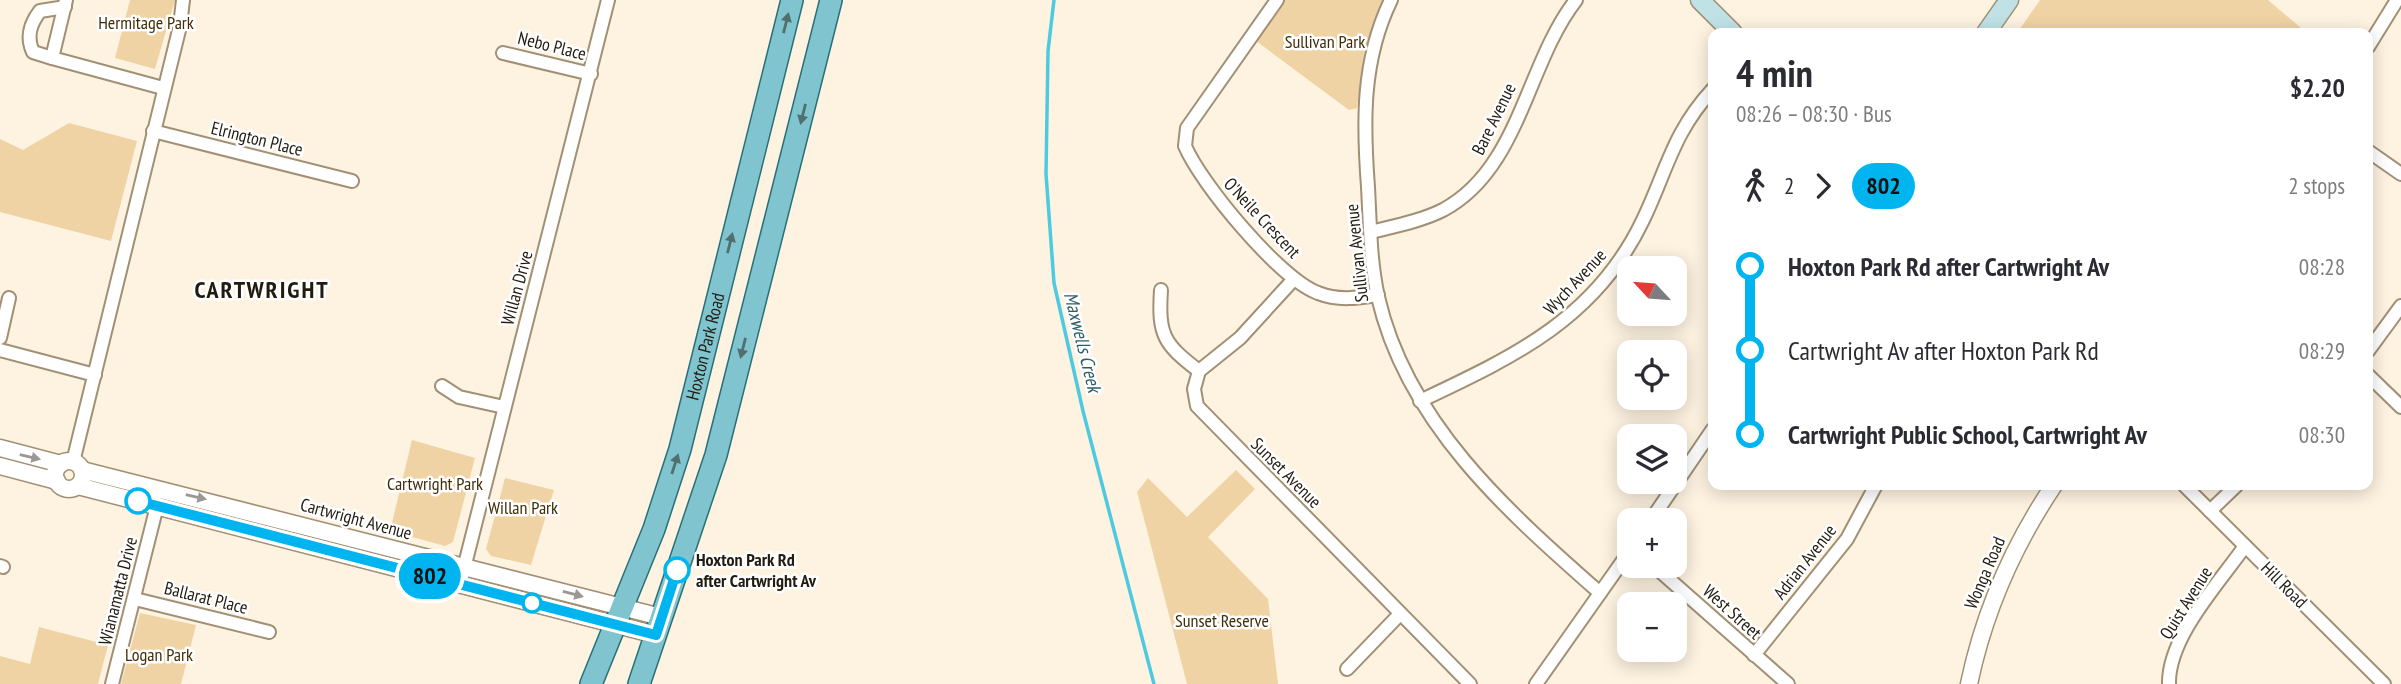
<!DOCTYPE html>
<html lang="en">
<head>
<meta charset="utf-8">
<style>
  :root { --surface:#fff; --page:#f7f7f7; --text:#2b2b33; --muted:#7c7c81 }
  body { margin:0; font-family:"PT Sans Narrow",sans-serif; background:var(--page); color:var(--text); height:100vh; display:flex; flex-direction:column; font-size:26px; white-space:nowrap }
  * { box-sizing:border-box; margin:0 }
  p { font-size:23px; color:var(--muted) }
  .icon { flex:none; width:38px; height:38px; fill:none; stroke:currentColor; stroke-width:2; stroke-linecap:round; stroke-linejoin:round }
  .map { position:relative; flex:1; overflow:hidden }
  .side { position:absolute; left:1708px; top:28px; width:665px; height:462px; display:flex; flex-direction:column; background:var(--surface); border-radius:14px; box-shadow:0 4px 18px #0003 }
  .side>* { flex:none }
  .badge { padding:0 14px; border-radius:23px; font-size:24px; line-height:46px }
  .needle { width:46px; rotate:296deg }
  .fabs { position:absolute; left:1617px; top:256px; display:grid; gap:14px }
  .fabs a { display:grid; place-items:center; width:70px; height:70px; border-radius:14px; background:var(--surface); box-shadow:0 4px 18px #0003; font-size:35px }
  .map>.badge { position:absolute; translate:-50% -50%; box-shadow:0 0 0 4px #fff }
  .legs { display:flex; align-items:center; gap:10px; height:77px; padding:0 28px; font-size:23px }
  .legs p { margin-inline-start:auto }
  .overview { display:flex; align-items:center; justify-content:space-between; height:119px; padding:0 28px }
  h1 { font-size:38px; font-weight:700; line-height:52px }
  ul { padding:0 28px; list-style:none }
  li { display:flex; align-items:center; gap:24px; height:84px; font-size:26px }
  li i { display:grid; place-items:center; width:10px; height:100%; margin:0 9px; background:currentColor }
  li i::after { content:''; width:18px; height:18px; margin:-9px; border:5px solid; border-radius:50%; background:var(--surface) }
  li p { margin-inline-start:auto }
  li:first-child i { background:linear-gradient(#0000 50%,currentColor 0) }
  li:last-child i { background:linear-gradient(currentColor 50%,#0000 0) }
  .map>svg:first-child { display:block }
  .green { fill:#efd3a4 }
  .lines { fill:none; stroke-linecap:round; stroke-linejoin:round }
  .stream { stroke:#4dcae0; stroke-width:3.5 }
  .minor-casing { stroke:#a19075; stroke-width:16 }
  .tertiary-casing { stroke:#a19075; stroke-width:19 }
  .secondary-casing { stroke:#a19075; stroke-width:21 }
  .primary-casing { stroke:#287077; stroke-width:24 }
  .minor { stroke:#fff; stroke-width:12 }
  .tertiary { stroke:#fff; stroke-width:16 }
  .secondary { stroke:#c0e2e7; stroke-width:18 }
  .primary { stroke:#80c4cf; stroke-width:21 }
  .oneway { fill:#507070 }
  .oneway2 { fill:#9b9893 }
  .line-1-casing { stroke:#fff; stroke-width:16 }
  .line-1 { stroke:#00b5ef; stroke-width:10 }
  .stop-1-dot { fill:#fff; stroke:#00b5ef; stroke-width:3.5 }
  .labels { text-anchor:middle; stroke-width:5; stroke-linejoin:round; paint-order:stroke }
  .park-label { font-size:18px; fill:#402d08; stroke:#fff }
  .street-label { font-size:18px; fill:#211b10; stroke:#fff }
  .stop-label { font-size:18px; font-weight:bold; fill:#211b10; stroke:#fff; text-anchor:start }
  .water-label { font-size:19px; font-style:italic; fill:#2b5f68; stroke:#fff }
  .district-label { font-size:24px; font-weight:bold; letter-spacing:2px; fill:#211b10; stroke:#fff }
</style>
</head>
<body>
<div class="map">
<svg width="2401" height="684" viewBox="0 0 2401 684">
  <rect width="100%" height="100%" fill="#fef3e1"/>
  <g class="green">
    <path d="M 130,0 L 175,0 L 155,69 L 115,58 Z"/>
    <path d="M 1284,0 L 1384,0 L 1364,53 L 1357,108 L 1349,110 L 1256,41 Z"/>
    <path d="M 2040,0 L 2268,0 L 2307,33 L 2017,33 Z"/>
    <path d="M 69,123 L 137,141 L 111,241 L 0,212 L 0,139 L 23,150 Z"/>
    <path d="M 412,440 L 475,458 L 453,542 L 445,546 L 390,531 Z"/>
    <path d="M 1236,470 L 1255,489 L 1208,537 L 1268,599 L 1278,684 L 1187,684 L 1137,492 L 1148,478 L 1187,517 Z"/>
    <path d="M 505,478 L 554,490 L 531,565 L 491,556 L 486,549 Z"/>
    <path d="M 140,613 L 196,625 L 181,684 L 121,684 Z"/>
    <path d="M 39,627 L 108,645 L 98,684 L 0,684 L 0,656 L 30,664 Z"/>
  </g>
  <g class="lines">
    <path class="stream" d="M 1054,0 L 1048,51 L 1046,174 L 1054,283 L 1083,411 L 1154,684"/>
    <defs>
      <g id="minor">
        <path d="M 66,0 L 52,58 L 163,88"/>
        <path d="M 1277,0 L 1187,128 L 1185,146 C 1201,184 1280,279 1318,293 C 1338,301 1358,298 1378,295"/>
        <path d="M 1391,0 C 1362,60 1363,121 1368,187 C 1370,223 1370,261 1378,297 C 1407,423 1507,511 1600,593"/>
        <path d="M 2368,47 L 2397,0"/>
        <path d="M 503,53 L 591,74"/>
        <path d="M 52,58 L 33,52 C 26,37 30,24 40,11 L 65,7"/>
        <path d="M 153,131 L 352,181"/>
        <path d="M 2368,151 L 2401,174"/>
        <path d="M 1371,232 C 1395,226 1421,221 1443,210 C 1520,169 1526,64 1576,0"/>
        <path d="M 1294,279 L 1240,338 L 1199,371 L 1194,389 L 1197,406 L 1470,684"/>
        <path d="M 1161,290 C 1158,336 1164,344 1199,371"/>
        <path d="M 0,338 L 9,298"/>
        <path d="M 0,350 L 95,375"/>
        <path d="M 2368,351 L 2401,306"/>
        <path d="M 2368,375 L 2401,407"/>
        <path d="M 442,386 L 459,397 L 504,407"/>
        <path d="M 1420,401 C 1513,357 1596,319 1643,220 C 1667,170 1673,132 1713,89"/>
        <path d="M 73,462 L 180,26 L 183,0"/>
        <path d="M 2184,485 L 2384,684"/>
        <path d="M 2210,511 L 2237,485"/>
        <path d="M 1651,520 L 1713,429"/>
        <path d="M 1653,565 L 1788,684"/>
        <path d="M 0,566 L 3,567"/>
        <path d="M 460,584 L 608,0"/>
        <path d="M 135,599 L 269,632"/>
        <path d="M 1754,655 L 1847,539 L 1876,485"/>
        <path d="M 1347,669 L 1400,614"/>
        <path d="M 112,684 L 157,506 L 154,498"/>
        <path d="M 1536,684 L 1629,552"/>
        <path d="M 2169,684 C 2168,637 2219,583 2245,546"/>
      </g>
      <g id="tertiary">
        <path d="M 0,448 L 61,464"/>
        <circle cx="69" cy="475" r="14"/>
        <path d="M 0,466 L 57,481"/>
        <path d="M 82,470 L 661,617"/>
        <path d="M 78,486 L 656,635"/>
        <path d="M 1969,684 C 1984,612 2013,546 2054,485"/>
      </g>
      <g id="secondary">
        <path d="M 1700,0 L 1733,33"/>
        <path d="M 1986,33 L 2009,0"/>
      </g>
      <g id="primary">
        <path id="s1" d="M 591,684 L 654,529 L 680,449 L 792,0"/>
        <path d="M 639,684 L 716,455 L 831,0"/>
      </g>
    </defs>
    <use href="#minor" class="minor-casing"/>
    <use href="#tertiary" class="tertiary-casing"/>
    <use href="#secondary" class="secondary-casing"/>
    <use href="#primary" class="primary-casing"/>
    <use href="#minor" class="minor"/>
    <use href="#tertiary" class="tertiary"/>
    <use href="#secondary" class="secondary"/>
    <use href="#primary" class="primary"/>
  </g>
  <defs><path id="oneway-solid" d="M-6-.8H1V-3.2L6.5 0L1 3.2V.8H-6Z" transform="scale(1.75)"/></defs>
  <g class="oneway">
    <use href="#oneway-solid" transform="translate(786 23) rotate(-76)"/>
    <use href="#oneway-solid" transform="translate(803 114) rotate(104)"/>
    <use href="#oneway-solid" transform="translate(730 243) rotate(-76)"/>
    <use href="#oneway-solid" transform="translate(743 348) rotate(104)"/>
    <use href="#oneway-solid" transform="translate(675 464) rotate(-72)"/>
  </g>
  <g class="oneway2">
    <use href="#oneway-solid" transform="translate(30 457) rotate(13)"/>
    <use href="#oneway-solid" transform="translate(196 497) rotate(13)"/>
    <use href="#oneway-solid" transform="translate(573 594) rotate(15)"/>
  </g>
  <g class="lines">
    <defs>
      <path id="line-1" d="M 138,501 L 656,635 L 677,570"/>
    </defs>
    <use href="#line-1" class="line-1-casing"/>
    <use href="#line-1" class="line-1"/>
  </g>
  <g class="stop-1-dot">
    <circle cx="138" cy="501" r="12"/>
    <circle cx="677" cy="570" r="12"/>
    <circle cx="532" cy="603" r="9"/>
  </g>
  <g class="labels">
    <g class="park-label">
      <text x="146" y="29">Hermitage Park</text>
      <text x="1325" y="48">Sullivan Park</text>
      <text x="435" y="490">Cartwright Park</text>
      <text x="523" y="514">Willan Park</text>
      <text x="1222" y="627">Sunset Reserve</text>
      <text x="159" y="661">Logan Park</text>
    </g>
    <g class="street-label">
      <text transform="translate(552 46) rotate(14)" y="6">Nebo Place</text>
      <text transform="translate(1494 119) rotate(-64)" y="6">Bare Avenue</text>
      <text transform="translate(257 139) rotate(14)" y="6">Elrington Place</text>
      <text transform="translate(1262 218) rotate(47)" y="6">O'Neile Crescent</text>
      <text transform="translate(1357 253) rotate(-96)" y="6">Sullivan Avenue</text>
      <text transform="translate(1575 282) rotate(-47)" y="6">Wych Avenue</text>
      <text transform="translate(517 288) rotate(-75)" y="6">Willan Drive</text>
      <text dy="6" stroke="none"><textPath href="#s1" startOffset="357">Hoxton Park Road</textPath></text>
      <text transform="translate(1286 473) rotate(45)" y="6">Sunset Avenue</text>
      <text transform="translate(356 519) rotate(15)" y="6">Cartwright Avenue</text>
      <text transform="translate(1805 562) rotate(-52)" y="6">Adrian Avenue</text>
      <text transform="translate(1985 573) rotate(-67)" y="6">Wonga Road</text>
      <text transform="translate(2284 585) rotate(45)" y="6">Hill Road</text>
      <text transform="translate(118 591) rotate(-76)" y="6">Wianamatta Drive</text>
      <text transform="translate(206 598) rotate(14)" y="6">Ballarat Place</text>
      <text transform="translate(2186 603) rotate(-58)" y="6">Quist Avenue</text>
      <text transform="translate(1732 612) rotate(42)" y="6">West Street</text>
    </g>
    <g class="stop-label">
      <text x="696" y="566">Hoxton Park Rd<tspan x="696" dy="21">after Cartwright Av</tspan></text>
    </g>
    <g class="water-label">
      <text transform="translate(1083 342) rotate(76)" y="7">Maxwells Creek</text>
    </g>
    <g class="district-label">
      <text x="262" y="298">CARTWRIGHT</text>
    </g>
  </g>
</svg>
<div class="fabs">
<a><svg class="needle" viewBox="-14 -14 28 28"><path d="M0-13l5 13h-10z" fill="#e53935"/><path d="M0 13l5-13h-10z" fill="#7c7c81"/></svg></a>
<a><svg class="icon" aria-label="locate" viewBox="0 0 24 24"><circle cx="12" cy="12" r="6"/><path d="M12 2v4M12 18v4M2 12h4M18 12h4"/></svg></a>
<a><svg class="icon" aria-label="layers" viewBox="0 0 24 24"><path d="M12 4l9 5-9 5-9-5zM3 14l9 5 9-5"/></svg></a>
<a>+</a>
<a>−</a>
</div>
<b class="badge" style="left:430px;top:576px;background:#00b5ef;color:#111">802</b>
<section class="side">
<div class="overview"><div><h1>4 min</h1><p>08:26 – 08:30 · Bus</p></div><b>$2.20</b></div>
<div class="legs"><svg class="icon" aria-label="walk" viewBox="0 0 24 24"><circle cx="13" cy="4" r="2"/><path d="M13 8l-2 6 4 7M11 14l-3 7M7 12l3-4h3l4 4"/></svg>2<svg class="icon" aria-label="forward" viewBox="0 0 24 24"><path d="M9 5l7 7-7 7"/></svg><b class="badge" style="background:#00b5ef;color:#111">802</b><p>2 stops</p></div>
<ul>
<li><i style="color:#00b5ef"></i><b>Hoxton Park Rd after Cartwright Av</b><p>08:28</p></li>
<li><i style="color:#00b5ef"></i><span>Cartwright Av after Hoxton Park Rd</span><p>08:29</p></li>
<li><i style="color:#00b5ef"></i><b>Cartwright Public School, Cartwright Av</b><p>08:30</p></li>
</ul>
</section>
</div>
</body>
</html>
